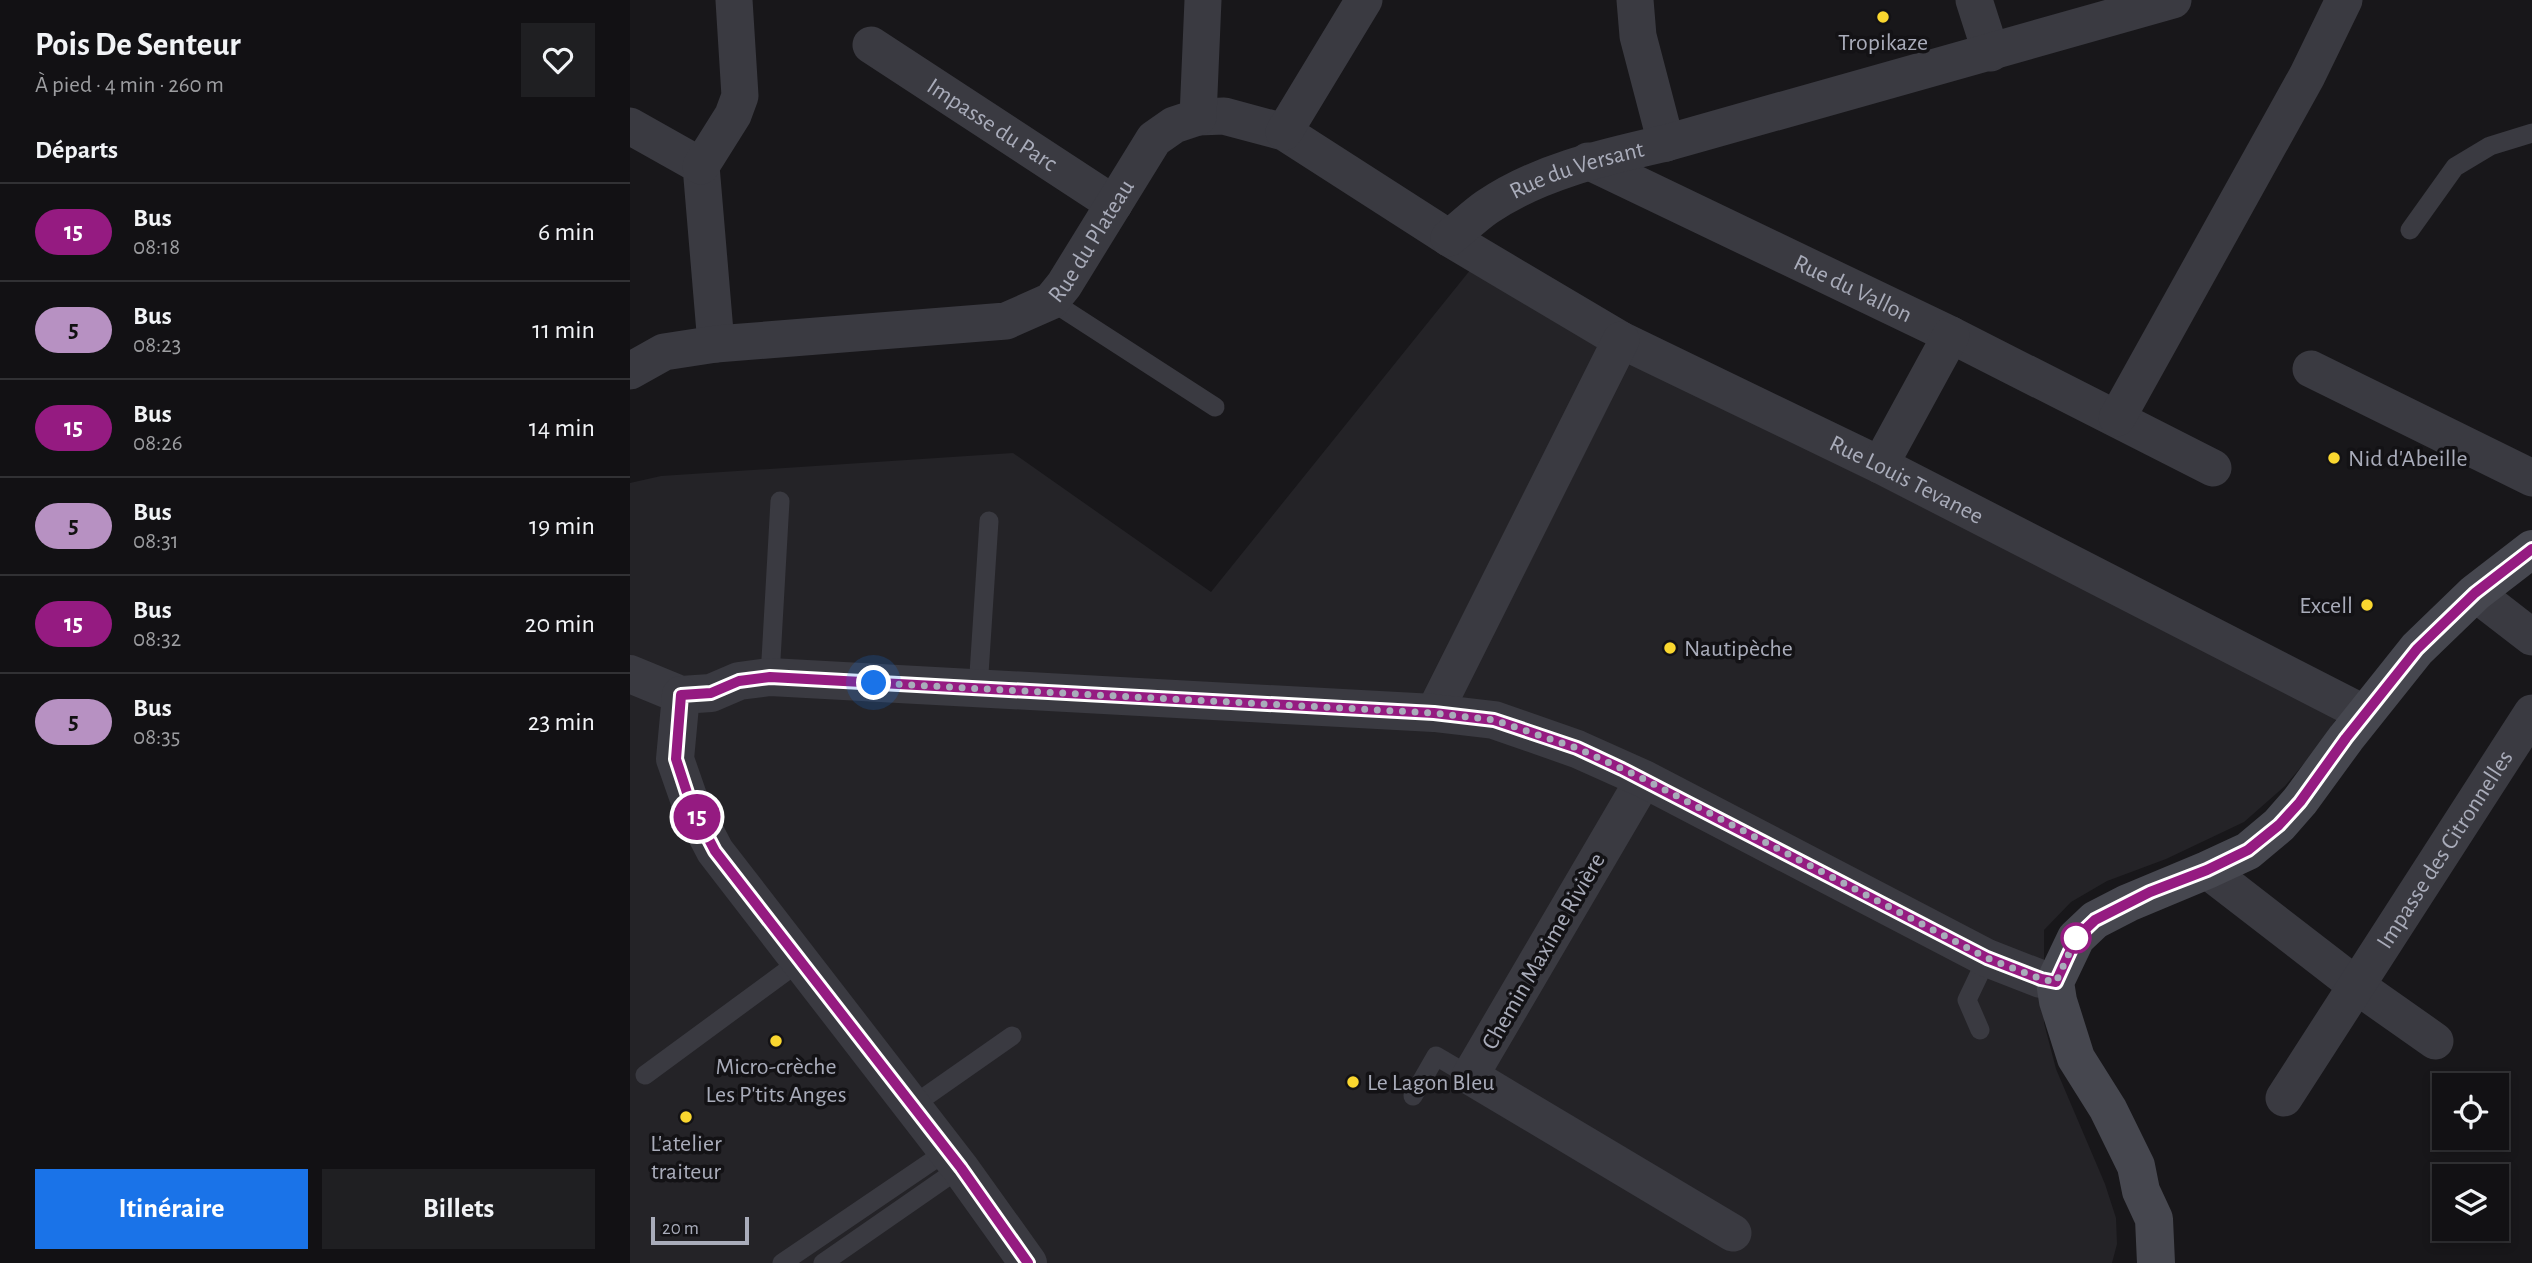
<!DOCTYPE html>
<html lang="fr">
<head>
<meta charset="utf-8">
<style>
  :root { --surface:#121114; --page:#1f1f22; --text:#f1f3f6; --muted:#9c9da0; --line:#313134; --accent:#1a73e8 }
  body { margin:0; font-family:"Alegreya Sans",sans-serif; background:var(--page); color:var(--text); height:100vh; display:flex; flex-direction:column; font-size:26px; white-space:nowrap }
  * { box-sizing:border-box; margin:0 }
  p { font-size:23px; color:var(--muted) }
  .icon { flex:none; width:38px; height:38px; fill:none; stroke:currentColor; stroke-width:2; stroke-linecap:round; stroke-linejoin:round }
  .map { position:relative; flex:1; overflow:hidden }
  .panel { display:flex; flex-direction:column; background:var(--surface); width:630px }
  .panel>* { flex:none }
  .badge { padding:0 14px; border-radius:23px; font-size:24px; line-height:46px }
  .buttons { position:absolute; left:1802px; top:1073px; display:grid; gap:14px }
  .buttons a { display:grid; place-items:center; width:77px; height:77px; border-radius:0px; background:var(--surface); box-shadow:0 4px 10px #0003,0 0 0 2px var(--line); font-size:35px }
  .scale { position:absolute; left:21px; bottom:18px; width:98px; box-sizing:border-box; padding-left:7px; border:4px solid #a9acba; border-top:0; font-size:19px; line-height:24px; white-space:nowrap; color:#a9acba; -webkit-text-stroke:5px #131215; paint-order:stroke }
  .you { position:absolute; width:35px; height:35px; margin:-18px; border:5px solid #fff; border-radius:50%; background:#1a73e8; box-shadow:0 0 0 10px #1a73e833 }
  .map>.badge { position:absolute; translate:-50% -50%; box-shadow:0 0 0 4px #fff }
  h2 { padding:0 35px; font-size:26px; line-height:63px }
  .round { display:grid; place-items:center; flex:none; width:74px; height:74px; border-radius:0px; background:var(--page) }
  .summary { display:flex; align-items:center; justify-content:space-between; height:119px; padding:0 35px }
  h1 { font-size:33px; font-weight:700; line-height:52px }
  .cta { display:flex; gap:14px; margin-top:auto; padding:14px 35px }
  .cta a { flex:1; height:80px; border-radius:0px; background:var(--accent); color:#fff; font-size:28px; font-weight:700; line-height:80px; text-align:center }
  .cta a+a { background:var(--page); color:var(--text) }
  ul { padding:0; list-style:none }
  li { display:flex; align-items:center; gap:21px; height:98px; padding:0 35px; border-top:2px solid var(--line) }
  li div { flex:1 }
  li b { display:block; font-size:26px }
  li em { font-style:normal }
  li .badge { min-width:77px; font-weight:700; text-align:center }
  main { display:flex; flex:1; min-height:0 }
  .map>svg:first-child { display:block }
  .built { fill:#242327 }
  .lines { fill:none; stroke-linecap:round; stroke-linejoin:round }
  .service { stroke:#3a3a41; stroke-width:19 }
  .minor { stroke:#3a3a41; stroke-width:37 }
  .tertiary { stroke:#3a3a41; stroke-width:38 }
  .secondary { stroke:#46474f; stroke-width:38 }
  .line-casing { stroke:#fff; stroke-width:16 }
  .line { stroke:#951b81; stroke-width:10 }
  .walk { stroke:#a9acba; stroke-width:7; stroke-dasharray:0 12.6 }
  .poi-dot { fill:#fad72f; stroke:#131215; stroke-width:2.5 }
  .stop-dot { fill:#fff; stroke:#951b81; stroke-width:3.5 }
  .labels { text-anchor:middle; stroke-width:7; stroke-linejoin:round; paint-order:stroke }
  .poi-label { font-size:24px; fill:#a9acba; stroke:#131215 }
  .street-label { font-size:24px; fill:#a9acba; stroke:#131215 }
</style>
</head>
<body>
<main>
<section class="panel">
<div class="summary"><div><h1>Pois De Senteur</h1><p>À pied · 4 min · 260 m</p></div><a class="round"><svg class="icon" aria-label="heart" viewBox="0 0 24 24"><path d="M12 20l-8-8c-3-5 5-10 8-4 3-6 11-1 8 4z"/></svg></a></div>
<h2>Départs</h2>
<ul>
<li><span class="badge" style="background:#951b81;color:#fff">15</span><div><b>Bus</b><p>08:18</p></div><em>6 min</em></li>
<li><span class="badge" style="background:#b791c2;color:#111">5</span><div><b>Bus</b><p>08:23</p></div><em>11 min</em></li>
<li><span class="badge" style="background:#951b81;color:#fff">15</span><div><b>Bus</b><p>08:26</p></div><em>14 min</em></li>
<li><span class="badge" style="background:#b791c2;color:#111">5</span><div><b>Bus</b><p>08:31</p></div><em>19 min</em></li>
<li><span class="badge" style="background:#951b81;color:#fff">15</span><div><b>Bus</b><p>08:32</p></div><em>20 min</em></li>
<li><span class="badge" style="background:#b791c2;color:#111">5</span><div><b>Bus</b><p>08:35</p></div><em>23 min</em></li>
</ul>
<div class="cta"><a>Itinéraire</a><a>Billets</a></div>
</section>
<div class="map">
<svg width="1902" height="1263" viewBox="0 0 1902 1263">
  <rect width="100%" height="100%" fill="#18171a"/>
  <path class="built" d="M 841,269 L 1001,361 L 1709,715 L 1687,748 L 1655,786 L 1614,822 L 1536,859 L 1477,881 L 1441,902 L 1414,930 L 1414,1023 L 1426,1069 L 1475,1184 L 1486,1218 L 1487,1244 L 1482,1263 L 0,1263 L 0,483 L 31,476 L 383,453 L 581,592 Z"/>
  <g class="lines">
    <g class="service">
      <path d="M 1780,230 L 1825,167 L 1860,146 L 1902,133"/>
      <path d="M 421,301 L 585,407"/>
      <path d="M 140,677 L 150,501"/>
      <path d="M 348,689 L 359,521"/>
      <path d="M 1350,1030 L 1337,1000 L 1357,958"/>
      <path d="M 15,1075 L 170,961"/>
      <path d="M 783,1096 L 806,1056 L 840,1076"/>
      <path d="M 282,1106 L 382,1036"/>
      <path d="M 152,1263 L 317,1151"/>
      <path d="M 193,1263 L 330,1168"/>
    </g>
    <g class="minor">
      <path d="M 1005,0 L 1008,36 L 1036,143"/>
      <path d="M 1344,0 L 1361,53"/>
      <path id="s1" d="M 241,45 L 484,204"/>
      <path id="s2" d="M 568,117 L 594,116 L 654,132 L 819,238 L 991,340 L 1250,465 L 1735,714"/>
      <path d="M 0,126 L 71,166 L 86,344"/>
      <path d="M 654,132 L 734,0"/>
      <path id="s3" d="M 958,161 L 1321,335 L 1583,468"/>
      <path d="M 71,166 L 103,115 L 110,96 L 104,0"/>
      <path id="s4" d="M 819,238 C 832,228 844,216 857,207 C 910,171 975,157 1036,143 L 1543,0"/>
      <path d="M 1681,369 L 1902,478"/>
      <path id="s5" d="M 0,371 L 34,352 L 86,344 L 376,321 L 421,301 L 434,285 L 524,139 L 544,125 L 568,117 L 573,0"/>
      <path d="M 1487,418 L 1677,76 L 1714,0"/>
      <path d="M 1250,465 L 1321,335"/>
      <path d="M 1845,593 L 1902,637"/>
      <path d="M 804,713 L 991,340"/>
      <path d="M 1014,779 L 840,1076 L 1103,1233"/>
      <path d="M 1577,870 L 1727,986 L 1805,1041"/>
      <path id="s6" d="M 1654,1098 L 1902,713"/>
    </g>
    <g class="tertiary">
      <path d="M 0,674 L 51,695 L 81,693 L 109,681 L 140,677 L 804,713 L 864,720 L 947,749 L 1014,779 L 1357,958 L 1411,979 L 1425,982"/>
      <path d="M 51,695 L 45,759 L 61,805 L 85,851 L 330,1168 L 398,1263"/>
    </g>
    <path class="secondary" d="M 1526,1263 L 1524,1219 L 1511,1191 L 1506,1166 L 1478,1109 L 1446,1058 L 1428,1001 L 1425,982 L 1446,938 L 1465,920 L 1498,903 L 1577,870 L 1618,851 L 1649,825 L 1670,801 L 1716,738 L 1787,649 L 1845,593 L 1902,549"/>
  </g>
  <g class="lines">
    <defs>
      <path id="line" d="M 398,1263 L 331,1168 L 85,851 L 61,805 L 46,759 L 51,695 L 81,693 L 109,681 L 140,677 L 804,713 L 864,720 L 947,748 L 992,769 L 1357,958 L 1411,979 L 1426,982 L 1446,938 L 1465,920 L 1520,892 L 1577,870 L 1618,850 L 1649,825 L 1670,802 L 1716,738 L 1787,649 L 1845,593 L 1902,549"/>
    </defs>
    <use href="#line" class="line-casing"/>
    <use href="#line" class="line"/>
    <path class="walk" d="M 244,683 L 804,713 L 864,720 L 947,748 L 1014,779 L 1357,958 L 1411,979 L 1426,982 L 1446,938"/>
  </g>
  <g class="poi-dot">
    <circle cx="1253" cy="17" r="7"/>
    <circle cx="1704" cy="458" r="7"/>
    <circle cx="1737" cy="605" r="7"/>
    <circle cx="1040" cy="648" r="7"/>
    <circle cx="146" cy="1041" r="7"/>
    <circle cx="723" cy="1082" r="7"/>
    <circle cx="56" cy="1117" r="7"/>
  </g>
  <circle class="stop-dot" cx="1446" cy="938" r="14"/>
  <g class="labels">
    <g class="poi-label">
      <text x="1253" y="50">Tropikaze</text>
      <text x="1718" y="466" text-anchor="start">Nid d'Abeille</text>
      <text x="1723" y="613" text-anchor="end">Excell</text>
      <text x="1054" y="656" text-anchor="start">Nautipèche</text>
      <text x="146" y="1074">Micro-crèche<tspan x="146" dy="28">Les P'tits Anges</tspan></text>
      <text x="737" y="1090" text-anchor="start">Le Lagon Bleu</text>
      <text x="56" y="1151">L'atelier<tspan x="56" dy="28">traiteur</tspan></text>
    </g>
    <g class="street-label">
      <text dy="8" stroke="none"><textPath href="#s1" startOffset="145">Impasse du Parc</textPath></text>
      <text dy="8" stroke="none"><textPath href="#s4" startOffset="147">Rue du Versant</textPath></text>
      <text dy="8" stroke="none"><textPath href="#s5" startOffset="504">Rue du Plateau</textPath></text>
      <text dy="8" stroke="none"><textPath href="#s3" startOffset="294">Rue du Vallon</textPath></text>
      <text dy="8" stroke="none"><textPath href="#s2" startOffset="802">Rue Louis Tevanee</textPath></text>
      <text dy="8" stroke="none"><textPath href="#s6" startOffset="296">Impasse des Citronnelles</textPath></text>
      <text transform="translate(913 951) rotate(-60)" y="8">Chemin Maxime Rivière</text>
    </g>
  </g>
</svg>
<div class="buttons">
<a><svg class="icon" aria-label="locate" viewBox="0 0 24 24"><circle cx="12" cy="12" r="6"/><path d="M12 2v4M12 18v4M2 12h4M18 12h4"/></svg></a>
<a><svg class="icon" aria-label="layers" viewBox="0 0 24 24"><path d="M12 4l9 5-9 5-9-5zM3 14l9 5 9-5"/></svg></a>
</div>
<div class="scale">20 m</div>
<div class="you" style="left:244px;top:683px"></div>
<b class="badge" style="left:67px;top:817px;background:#951b81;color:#fff">15</b>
</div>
</main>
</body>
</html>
